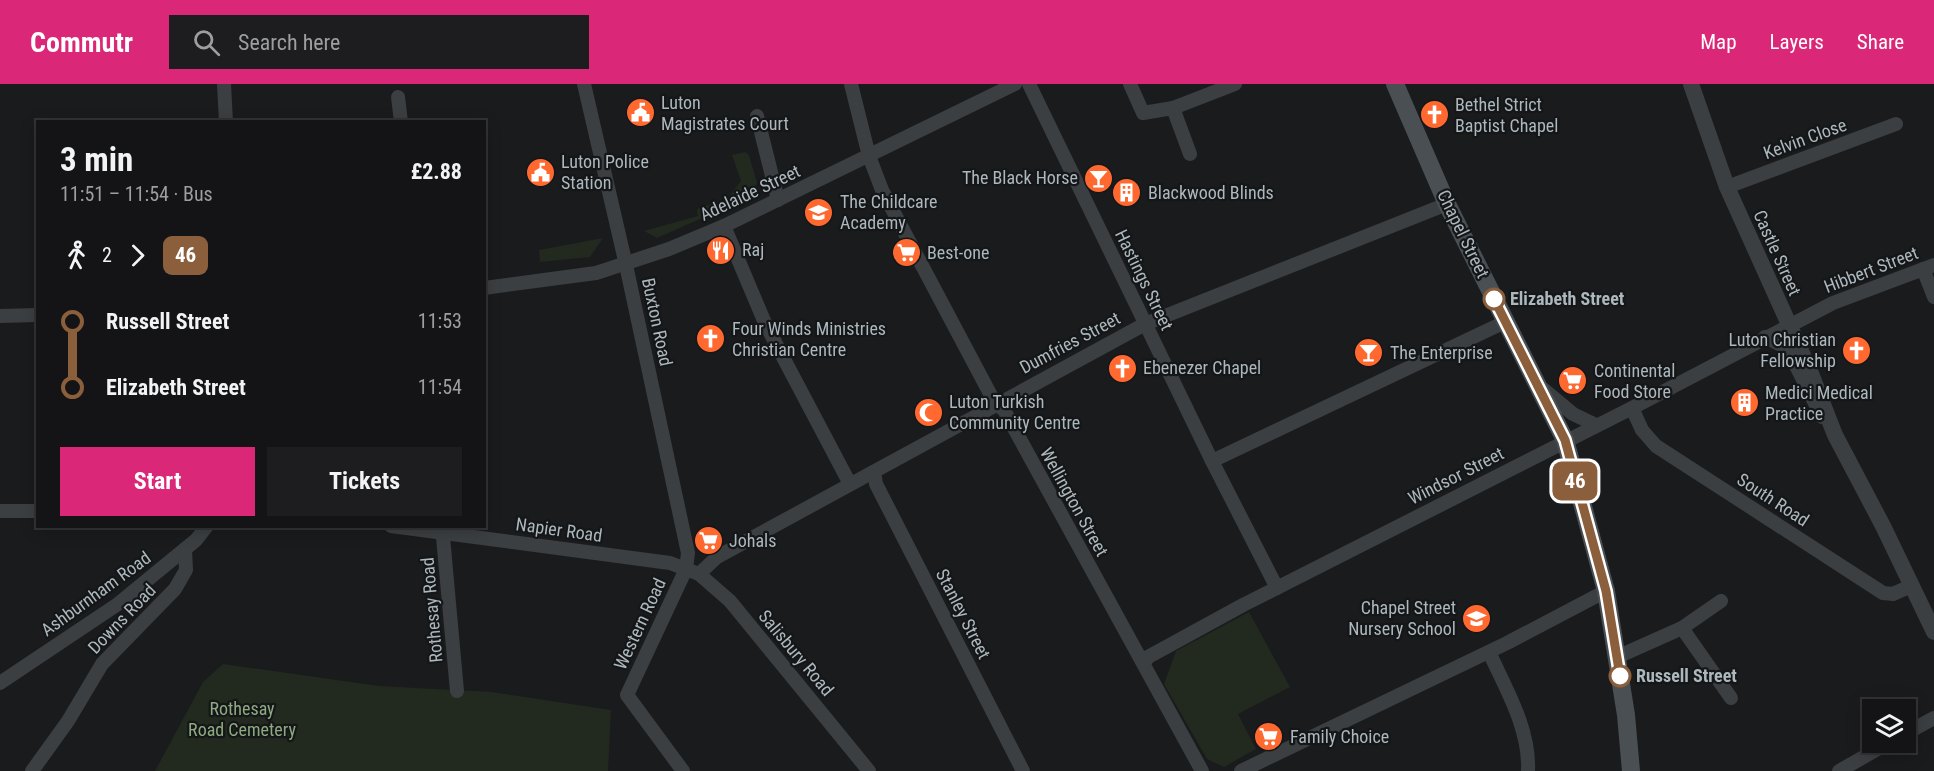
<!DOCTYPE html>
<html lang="en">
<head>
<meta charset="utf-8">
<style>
  :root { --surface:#141416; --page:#1d1d1f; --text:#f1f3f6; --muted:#9d9ea1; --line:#333335; --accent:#db2777 }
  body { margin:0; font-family:"Roboto Condensed",sans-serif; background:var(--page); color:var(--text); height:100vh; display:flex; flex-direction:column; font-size:22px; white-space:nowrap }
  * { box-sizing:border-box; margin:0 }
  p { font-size:20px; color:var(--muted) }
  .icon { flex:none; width:33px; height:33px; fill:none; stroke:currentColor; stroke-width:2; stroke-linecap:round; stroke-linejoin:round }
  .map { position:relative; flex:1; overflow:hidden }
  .drawer { position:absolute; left:36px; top:36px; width:450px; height:408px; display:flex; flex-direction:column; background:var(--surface); border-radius:0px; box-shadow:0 3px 15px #0003,0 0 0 2px var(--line) }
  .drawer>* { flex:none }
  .badge { padding:0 12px; border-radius:9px; font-size:21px; line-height:39px }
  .buttons { position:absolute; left:1862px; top:615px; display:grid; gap:12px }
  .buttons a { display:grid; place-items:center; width:54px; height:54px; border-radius:0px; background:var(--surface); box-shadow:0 3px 15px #0003,0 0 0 2px var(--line); font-size:30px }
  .map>.badge { position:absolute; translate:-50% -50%; box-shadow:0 0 0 3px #fff }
  .legs { display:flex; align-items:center; gap:9px; height:66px; padding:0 24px; font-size:20px }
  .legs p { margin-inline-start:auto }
  .overview { display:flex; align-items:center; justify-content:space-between; height:102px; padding:0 24px }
  h1 { font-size:33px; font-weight:700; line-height:45px }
  .cta { display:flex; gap:12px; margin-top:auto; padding:12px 24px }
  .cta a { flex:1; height:69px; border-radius:0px; background:var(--accent); color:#fff; font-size:24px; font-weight:700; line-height:69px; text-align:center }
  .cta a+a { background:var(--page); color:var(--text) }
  ul { padding:0 24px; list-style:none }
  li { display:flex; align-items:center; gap:21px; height:66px; font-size:22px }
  li i { display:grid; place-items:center; width:9px; height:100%; margin:0 8px; background:currentColor }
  li i::after { content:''; width:15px; height:15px; margin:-8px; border:4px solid; border-radius:50%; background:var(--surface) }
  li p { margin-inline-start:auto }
  li:first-child i { background:linear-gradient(#0000 50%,currentColor 0) }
  li:last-child i { background:linear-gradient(currentColor 50%,#0000 0) }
  header { display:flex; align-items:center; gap:36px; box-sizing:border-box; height:84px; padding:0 30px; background:var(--accent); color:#fff }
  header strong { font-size:28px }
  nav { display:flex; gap:33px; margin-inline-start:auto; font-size:21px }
  .search { width:420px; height:54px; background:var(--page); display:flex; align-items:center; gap:15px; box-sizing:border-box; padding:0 21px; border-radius:0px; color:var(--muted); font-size:22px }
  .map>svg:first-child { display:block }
  .green { fill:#22291f }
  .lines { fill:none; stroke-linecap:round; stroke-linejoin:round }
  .minor { stroke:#3b3f42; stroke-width:14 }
  .tertiary { stroke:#3b3f42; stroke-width:16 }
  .secondary { stroke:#494f53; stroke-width:18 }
  .line-1-casing { stroke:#fff; stroke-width:14 }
  .line-1 { stroke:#8b5e3c; stroke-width:9 }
  .stop-1-dot { fill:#fff; stroke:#8b5e3c; stroke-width:3 }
  .labels { text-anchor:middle; stroke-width:4.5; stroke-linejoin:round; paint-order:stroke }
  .poi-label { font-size:18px; fill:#acb8bd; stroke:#151618; text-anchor:start }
  .street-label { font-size:18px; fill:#acb8bd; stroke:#151618 }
  .stop-label { font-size:18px; font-weight:bold; fill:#acb8bd; stroke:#151618; text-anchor:start }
  .park-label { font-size:18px; fill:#8eaa81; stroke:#151618 }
</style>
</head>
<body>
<header>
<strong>Commutr</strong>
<div class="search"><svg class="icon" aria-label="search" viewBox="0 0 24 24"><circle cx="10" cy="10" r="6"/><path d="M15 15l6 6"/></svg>Search here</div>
<nav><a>Map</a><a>Layers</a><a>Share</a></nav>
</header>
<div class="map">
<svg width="1934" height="687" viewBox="0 0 1934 687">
  <rect width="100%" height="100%" fill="#1a1b1d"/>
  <g class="green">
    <path d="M 745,68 L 749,71 L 757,99 L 750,113 L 657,154 L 644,147 L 698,132 L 697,125 L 728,114 L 741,97 L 732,71 Z"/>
    <path d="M 603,154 L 590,173 L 540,178 L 539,166 Z"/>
    <path d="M 1249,528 L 1290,603 L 1238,630 L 1256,665 L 1224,683 L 1207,675 L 1164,600 L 1176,567 Z"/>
    <path d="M 223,580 L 379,602 L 491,608 L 611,626 L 608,687 L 155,687 L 203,598 Z"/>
  </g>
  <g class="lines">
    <g class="minor">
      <path d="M 224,0 L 226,38"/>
      <path d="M 584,0 L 626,181 L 688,469 L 686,485 L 627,611 L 683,687"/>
      <path d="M 851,0 L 869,72 L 882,106 L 995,319 L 1004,326 L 1202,687"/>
      <path d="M 1029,0 L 1212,377 L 1277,504"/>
      <path d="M 1130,0 L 1143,29 L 1173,24 L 1190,70"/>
      <path d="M 398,13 L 401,38"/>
      <path d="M 1173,24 L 1235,0"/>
      <path d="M 757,32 L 778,116"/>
      <path d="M 1727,103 L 1896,40"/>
      <path d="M 724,142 L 765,239 L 850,400"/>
      <path d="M 1923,185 L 1934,213"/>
      <path d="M 484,204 L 596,189 L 669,165 L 724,142 L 1015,0"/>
      <path d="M 0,232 L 38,231"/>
      <path d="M 1765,253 L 1787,264 L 1822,333"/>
      <path d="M 1543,305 L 1573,330 L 1596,341"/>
      <path d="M 1632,324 L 1642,346 L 1656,362 L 1883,509 L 1893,510 L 1911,502"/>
      <path d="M 1212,377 L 1505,238"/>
      <path d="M 874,388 L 876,400 L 1023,687"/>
      <path d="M 0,427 L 38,427"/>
      <path d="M 391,442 L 670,479 L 699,490 L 730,517 L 869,687"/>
      <path d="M 442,442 L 457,607"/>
      <path d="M 699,490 L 717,473 L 1145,240 L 1447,120"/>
      <path d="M 1682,544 L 1731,614"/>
      <path d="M 1489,568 C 1506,605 1530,645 1528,687"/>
      <path d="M 1617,573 L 1682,544 L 1721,517"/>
      <path d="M 1144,579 L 1148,573 L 1243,521 L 1632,324 L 1833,219 L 1934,181"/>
      <path d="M 0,599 L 118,520 L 196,456 L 207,442"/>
      <path d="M 1905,650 L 1934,634"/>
      <path d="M 32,687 L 68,637 L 102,580 L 175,505 L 186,486 L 185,465"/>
      <path d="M 1241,687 L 1507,559 L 1606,507"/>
      <path d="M 1839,687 L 1890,658"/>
    </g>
    <path class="tertiary" d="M 1691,0 L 1727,103 L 1810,287 L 1835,351 L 1883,442 L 1934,548"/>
    <path class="secondary" d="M 1395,0 L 1447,120 L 1565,356 L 1606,507 L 1626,631 L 1631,687"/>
  </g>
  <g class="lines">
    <defs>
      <path id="line-1" d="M 1494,215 L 1565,356 L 1606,507 L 1620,592"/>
    </defs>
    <use href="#line-1" class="line-1-casing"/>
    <use href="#line-1" class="line-1"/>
  </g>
  <defs>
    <symbol id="civic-disc" viewBox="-11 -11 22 22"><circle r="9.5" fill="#ff6930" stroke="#151618"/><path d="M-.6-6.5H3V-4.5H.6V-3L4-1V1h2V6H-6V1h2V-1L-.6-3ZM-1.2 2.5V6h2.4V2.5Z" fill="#fff"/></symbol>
    <symbol id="church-disc" viewBox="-11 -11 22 22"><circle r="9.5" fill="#ff6930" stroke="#151618"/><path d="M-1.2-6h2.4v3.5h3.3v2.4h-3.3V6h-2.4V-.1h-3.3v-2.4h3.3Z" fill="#fff"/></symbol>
    <symbol id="bar-disc" viewBox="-11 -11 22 22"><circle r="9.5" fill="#ff6930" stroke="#151618"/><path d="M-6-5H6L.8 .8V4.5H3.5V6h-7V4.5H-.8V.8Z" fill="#fff"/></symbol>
    <symbol id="building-disc" viewBox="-11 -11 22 22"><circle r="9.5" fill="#ff6930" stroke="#151618"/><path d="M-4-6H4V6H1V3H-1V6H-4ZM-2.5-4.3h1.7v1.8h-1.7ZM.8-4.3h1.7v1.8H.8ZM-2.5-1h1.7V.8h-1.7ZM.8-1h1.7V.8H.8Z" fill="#fff"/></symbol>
    <symbol id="school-disc" viewBox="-11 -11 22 22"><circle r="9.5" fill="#ff6930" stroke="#151618"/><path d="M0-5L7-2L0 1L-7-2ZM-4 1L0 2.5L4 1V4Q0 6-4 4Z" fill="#fff"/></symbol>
    <symbol id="restaurant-disc" viewBox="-11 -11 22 22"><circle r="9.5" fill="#ff6930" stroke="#151618"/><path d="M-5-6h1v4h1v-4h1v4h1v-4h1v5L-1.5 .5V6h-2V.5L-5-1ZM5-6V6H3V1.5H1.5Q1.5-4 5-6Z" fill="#fff"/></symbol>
    <symbol id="supermarket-disc" viewBox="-11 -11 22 22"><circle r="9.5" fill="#ff6930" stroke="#151618"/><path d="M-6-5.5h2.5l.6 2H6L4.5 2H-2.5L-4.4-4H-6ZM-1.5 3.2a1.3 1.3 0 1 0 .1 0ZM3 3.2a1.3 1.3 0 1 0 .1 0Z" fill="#fff"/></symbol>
    <symbol id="mosque-disc" viewBox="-11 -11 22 22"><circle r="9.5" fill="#ff6930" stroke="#151618"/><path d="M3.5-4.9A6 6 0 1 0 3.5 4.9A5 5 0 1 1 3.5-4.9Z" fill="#fff"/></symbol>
  </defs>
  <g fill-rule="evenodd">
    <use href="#civic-disc" x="624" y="12" width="33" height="33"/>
    <use href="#church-disc" x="1418" y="14" width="33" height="33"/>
    <use href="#civic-disc" x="524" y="72" width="33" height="33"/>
    <use href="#bar-disc" x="1082" y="78" width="33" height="33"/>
    <use href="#building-disc" x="1110" y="92" width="33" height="33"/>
    <use href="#school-disc" x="802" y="112" width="33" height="33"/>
    <use href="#restaurant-disc" x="704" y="150" width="33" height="33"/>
    <use href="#supermarket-disc" x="890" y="152" width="33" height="33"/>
    <use href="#church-disc" x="694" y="238" width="33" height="33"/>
    <use href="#church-disc" x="1840" y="250" width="33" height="33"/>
    <use href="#bar-disc" x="1352" y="252" width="33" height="33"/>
    <use href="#church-disc" x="1106" y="268" width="33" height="33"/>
    <use href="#supermarket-disc" x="1556" y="280" width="33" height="33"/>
    <use href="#building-disc" x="1728" y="302" width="33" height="33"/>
    <use href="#mosque-disc" x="912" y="312" width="33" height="33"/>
    <use href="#supermarket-disc" x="692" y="440" width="33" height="33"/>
    <use href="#school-disc" x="1460" y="518" width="33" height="33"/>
    <use href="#supermarket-disc" x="1252" y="636" width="33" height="33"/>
  </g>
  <g class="stop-1-dot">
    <circle cx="1494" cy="215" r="10"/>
    <circle cx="1620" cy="592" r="10"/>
  </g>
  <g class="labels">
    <g class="poi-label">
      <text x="661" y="25">Luton<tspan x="661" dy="21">Magistrates Court</tspan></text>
      <text x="1455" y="27">Bethel Strict<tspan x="1455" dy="21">Baptist Chapel</tspan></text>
      <text x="561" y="84">Luton Police<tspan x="561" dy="21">Station</tspan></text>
      <text x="1078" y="100" text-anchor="end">The Black Horse</text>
      <text x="1148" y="115">Blackwood Blinds</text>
      <text x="840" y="124">The Childcare<tspan x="840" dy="21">Academy</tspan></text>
      <text x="742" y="172">Raj</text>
      <text x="927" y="175">Best-one</text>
      <text x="732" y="251">Four Winds Ministries<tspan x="732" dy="21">Christian Centre</tspan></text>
      <text x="1836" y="262" text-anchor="end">Luton Christian<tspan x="1836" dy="21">Fellowship</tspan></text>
      <text x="1390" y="275">The Enterprise</text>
      <text x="1143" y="290">Ebenezer Chapel</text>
      <text x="1594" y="293">Continental<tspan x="1594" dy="21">Food Store</tspan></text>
      <text x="1765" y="315">Medici Medical<tspan x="1765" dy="21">Practice</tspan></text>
      <text x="949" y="324">Luton Turkish<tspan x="949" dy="21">Community Centre</tspan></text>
      <text x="729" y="463">Johals</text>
      <text x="1456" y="530" text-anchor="end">Chapel Street<tspan x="1456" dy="21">Nursery School</tspan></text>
      <text x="1290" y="659">Family Choice</text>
    </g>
    <g class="street-label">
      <text transform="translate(1805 55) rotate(-20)" y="6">Kelvin Close</text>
      <text transform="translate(750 109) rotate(-25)" y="6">Adelaide Street</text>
      <text transform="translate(1463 150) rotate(64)" y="6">Chapel Street</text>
      <text transform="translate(1777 169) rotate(66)" y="6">Castle Street</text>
      <text transform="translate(1871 186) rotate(-21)" y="6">Hibbert Street</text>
      <text transform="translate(1144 196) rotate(64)" y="6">Hastings Street</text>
      <text transform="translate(657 238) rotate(78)" y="6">Buxton Road</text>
      <text transform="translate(1070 259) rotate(-28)" y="6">Dumfries Street</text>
      <text transform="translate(1456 392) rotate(-27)" y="6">Windsor Street</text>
      <text transform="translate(1773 416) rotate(33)" y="6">South Road</text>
      <text transform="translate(1074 418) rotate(61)" y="6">Wellington Street</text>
      <text transform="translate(559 446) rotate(8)" y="6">Napier Road</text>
      <text transform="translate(96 510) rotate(-36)" y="6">Ashburnham Road</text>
      <text transform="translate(432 526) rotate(-95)" y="6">Rothesay Road</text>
      <text transform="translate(963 530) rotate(63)" y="6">Stanley Street</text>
      <text transform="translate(122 535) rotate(-46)" y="6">Downs Road</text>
      <text transform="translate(640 540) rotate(-65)" y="6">Western Road</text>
      <text transform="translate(796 569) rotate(50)" y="6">Salisbury Road</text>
    </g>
    <g class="stop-label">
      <text x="1510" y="221">Elizabeth Street</text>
      <text x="1636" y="598">Russell Street</text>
    </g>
    <g class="park-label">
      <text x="242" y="631">Rothesay<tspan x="242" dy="21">Road Cemetery</tspan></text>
    </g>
  </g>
</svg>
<div class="buttons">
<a><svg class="icon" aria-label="layers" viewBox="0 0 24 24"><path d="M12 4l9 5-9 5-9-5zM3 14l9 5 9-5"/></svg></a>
</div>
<b class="badge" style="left:1575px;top:397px;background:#8b5e3c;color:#fff">46</b>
<section class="drawer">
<div class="overview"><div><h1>3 min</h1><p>11:51 – 11:54 · Bus</p></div><b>£2.88</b></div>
<div class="legs"><svg class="icon" aria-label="walk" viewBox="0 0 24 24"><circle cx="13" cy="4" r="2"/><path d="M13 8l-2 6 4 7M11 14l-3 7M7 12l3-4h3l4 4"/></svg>2<svg class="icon" aria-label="forward" viewBox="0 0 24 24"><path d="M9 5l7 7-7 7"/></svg><b class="badge" style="background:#8b5e3c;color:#fff">46</b></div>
<ul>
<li><i style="color:#8b5e3c"></i><b>Russell Street</b><p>11:53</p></li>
<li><i style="color:#8b5e3c"></i><b>Elizabeth Street</b><p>11:54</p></li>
</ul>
<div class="cta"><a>Start</a><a>Tickets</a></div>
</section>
</div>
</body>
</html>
